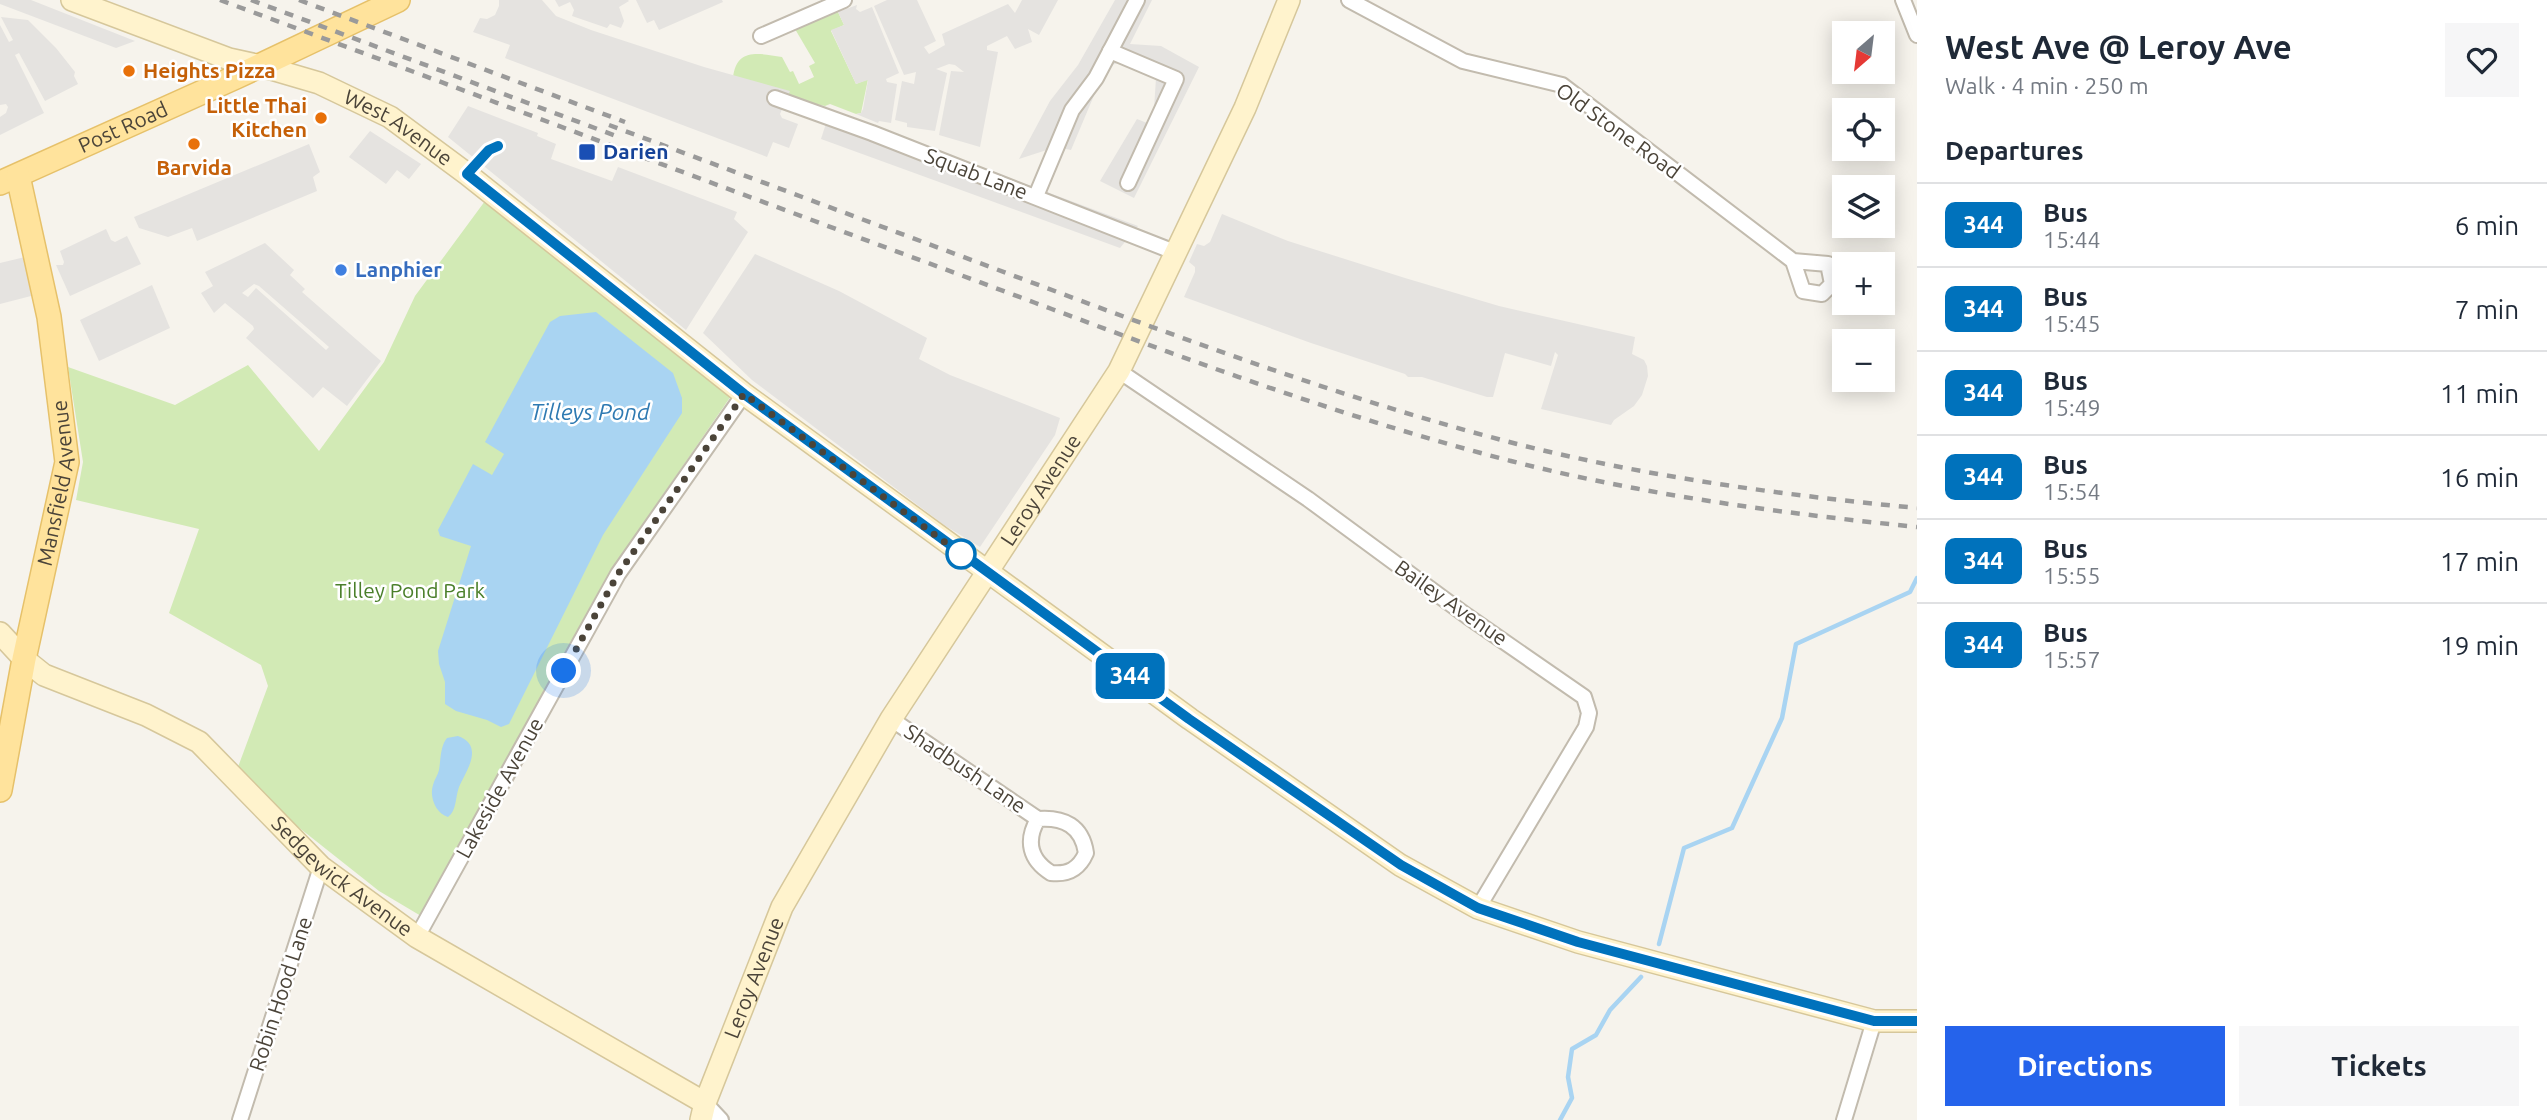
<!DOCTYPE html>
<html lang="en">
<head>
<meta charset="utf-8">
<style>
  :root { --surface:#fff; --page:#f6f6f7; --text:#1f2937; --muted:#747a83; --line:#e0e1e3; --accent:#2563eb }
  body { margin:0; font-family:Ubuntu,sans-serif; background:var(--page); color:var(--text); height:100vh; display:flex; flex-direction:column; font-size:26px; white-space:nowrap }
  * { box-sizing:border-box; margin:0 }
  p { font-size:23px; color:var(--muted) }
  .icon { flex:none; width:38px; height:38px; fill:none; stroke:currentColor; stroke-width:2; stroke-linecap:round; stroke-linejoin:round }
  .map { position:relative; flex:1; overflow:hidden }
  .details { display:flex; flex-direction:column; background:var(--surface); width:630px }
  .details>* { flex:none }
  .badge { padding:0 14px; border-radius:10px; font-size:24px; line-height:46px }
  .needle { width:46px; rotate:208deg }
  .fabs { position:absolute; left:1832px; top:21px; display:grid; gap:14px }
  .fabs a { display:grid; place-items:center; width:63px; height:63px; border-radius:0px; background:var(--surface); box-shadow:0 4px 18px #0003; font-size:35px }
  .you { position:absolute; width:35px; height:35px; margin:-18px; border:5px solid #fff; border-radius:50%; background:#1a73e8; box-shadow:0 0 0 10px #1a73e833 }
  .map>.badge { position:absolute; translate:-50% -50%; box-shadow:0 0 0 4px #fff }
  h2 { padding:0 28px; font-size:26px; line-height:63px }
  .round { display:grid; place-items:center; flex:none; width:74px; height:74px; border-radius:0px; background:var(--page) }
  .head { display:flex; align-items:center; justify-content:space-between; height:119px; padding:0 28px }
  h1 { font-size:33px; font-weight:700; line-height:52px }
  .cta { display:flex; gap:14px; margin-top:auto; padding:14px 28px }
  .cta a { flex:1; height:80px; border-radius:0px; background:var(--accent); color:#fff; font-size:28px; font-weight:700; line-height:80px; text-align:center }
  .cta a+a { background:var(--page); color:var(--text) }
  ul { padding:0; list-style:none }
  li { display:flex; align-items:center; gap:21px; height:84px; padding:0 28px; border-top:2px solid var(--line) }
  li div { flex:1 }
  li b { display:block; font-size:26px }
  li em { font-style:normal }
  li .badge { min-width:77px; font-weight:700; text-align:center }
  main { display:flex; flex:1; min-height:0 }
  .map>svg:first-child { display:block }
  .green { fill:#d2eab5 }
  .parking { fill:#e5e3e0; fill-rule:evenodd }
  .water { fill:#a9d4f2 }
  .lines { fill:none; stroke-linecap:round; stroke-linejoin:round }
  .stream { stroke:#a9d4f2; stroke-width:4.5 }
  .street-casing { stroke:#c2bbae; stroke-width:18 }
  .secondary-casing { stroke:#d6c79b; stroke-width:24 }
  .primary-casing { stroke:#e6c16a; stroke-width:26 }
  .street { stroke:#fff; stroke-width:14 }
  .secondary { stroke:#fff3cd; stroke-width:21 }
  .primary { stroke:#ffe39c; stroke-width:23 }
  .rail { stroke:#9a9a9a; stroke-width:4.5; stroke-dasharray:9 9; stroke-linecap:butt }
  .line-casing { stroke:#fff; stroke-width:16 }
  .line { stroke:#0072bc; stroke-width:10 }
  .walk { stroke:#4b4439; stroke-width:7; stroke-dasharray:0 12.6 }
  .food-dot { fill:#e8710a; stroke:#fff; stroke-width:2.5 }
  .transit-dot { fill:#1a4fb4; stroke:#fff; stroke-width:2.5 }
  .shop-dot { fill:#3f7fe0; stroke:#fff; stroke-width:2.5 }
  .stop-dot { fill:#fff; stroke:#0072bc; stroke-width:3.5 }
  .labels { text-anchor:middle; stroke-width:5; stroke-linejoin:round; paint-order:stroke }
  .food-label { font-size:21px; font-weight:bold; fill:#c56008; stroke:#fff; text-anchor:start }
  .street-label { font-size:21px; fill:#4b4439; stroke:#fff }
  .transit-label { font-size:21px; font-weight:bold; fill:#164399; stroke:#fff; text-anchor:start }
  .shop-label { font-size:21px; font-weight:bold; fill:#366cbe; stroke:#fff; text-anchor:start }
  .park-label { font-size:21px; fill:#4a7f2a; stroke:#fff }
  .water-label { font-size:23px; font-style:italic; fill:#2e7ab2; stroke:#fff }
</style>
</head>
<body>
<main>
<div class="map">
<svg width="1917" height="1120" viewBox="0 0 1917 1120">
  <rect width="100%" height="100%" fill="#f6f3ec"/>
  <g class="green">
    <path d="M 833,12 L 838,12 L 844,25 L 831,31 L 856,84 L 868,79 L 861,113 L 856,114 L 830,104 L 825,106 L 782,97 L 733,78 C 736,48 758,53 782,57 L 790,72 L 793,71 L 799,84 L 814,77 L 809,66 L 815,63 L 795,29 Z"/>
    <path d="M 485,201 L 731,396 L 623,553 L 587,615 L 421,916 L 379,891 L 273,807 L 238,767 L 268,686 L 261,665 L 169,613 L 199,529 L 76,500 L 83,462 L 68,367 L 175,405 L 248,365 L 319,451 L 384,362 L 415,296 Z"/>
  </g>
  <g class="parking">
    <path d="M 0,0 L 31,0 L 135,41 L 116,48 L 0,4 Z"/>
    <path d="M 499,0 L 542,0 L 556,16 L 591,30 L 704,67 L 790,91 L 780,114 L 782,118 L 798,124 L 789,148 L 773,142 L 767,157 L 505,58 L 510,45 L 473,32 L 480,18 L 487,19 L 495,15 L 499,6 Z"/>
    <path d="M 555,0 L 628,0 L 629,1 L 619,7 L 624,21 L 621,28 L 610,24 L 607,28 L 572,16 L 574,10 L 570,2 L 559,7 Z"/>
    <path d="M 636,0 L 722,0 L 723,2 L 659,30 L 654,20 L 647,23 Z"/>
    <path d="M 887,0 L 917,0 L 936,41 L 924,47 L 929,54 L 945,45 L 942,34 L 1008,4 L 1015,13 L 1022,0 L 1058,0 L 1039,35 L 1028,29 L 1032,42 L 1015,49 L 1007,36 L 987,46 L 987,50 L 998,52 L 980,147 L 939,135 L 951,71 L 964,72 L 955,65 L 949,64 L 936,69 L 947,73 L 935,131 L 907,127 L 907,123 L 895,120 L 902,81 L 914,84 L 916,72 L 904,75 L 874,6 Z"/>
    <path d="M 1115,0 L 1152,0 L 1130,44 L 1161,46 L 1199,67 L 1134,198 L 1100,181 L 1137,119 L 1147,123 L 1154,109 L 1156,78 L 1130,59 L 1106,67 L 1071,150 L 1056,147 L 1019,159 L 1050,101 L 1078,65 Z"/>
    <path d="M 857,5 L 856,9 L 860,12 L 872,7 L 899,73 L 886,79 L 887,82 L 897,84 L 891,123 L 879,121 L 878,123 L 856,114 L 861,113 L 863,109 L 868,80 L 856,84 L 831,30 L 844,25 L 838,12 Z"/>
    <path d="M 1,17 L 28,20 L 56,48 L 75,72 L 74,76 L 78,84 L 45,101 L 19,53 L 15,55 L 44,113 L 0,135 L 0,117 L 6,113 L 8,107 L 6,104 L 0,105 L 0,25 L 9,42 L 13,40 Z"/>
    <path d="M 468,106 L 538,133 L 537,136 L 556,144 L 551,159 L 612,181 L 618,167 L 737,212 L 734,219 L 748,232 L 686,330 L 448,137 Z"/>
    <path d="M 830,111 L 1138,226 L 1120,248 L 821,139 Z"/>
    <path d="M 370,131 L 421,164 L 409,179 L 397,170 L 386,184 L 349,157 Z"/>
    <path d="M 309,144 L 320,172 L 313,177 L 317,191 L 197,241 L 192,228 L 168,237 L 139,228 L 134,217 Z"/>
    <path d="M 1222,214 L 1288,241 L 1405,278 L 1499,306 L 1635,337 L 1632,354 L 1644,360 L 1647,366 L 1648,376 L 1642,395 L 1634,406 L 1614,420 L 1611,425 L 1541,409 L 1558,355 L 1555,352 L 1551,366 L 1505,353 L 1493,397 L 1487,397 L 1422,377 L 1408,377 L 1405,374 L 1311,343 L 1184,297 L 1195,272 L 1195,267 L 1189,262 L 1197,244 L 1204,246 L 1210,242 Z"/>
    <path d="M 106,229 L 111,240 L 115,242 L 127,236 L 141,264 L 70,296 L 56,265 L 63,265 L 64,262 L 60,251 Z"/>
    <path d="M 265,243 L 294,270 L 290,275 L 305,289 L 302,292 L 381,361 L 347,406 L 323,387 L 313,398 L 246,338 L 254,329 L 253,326 L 225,303 L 214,313 L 201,293 L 213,286 L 205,272 ZM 254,284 L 259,286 L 329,347 L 326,350 L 256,288 L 248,297 L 242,293 Z"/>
    <path d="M 755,254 L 839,291 L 927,338 L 919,359 L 950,375 L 1060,418 L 1055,435 L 980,547 L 944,525 L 752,380 L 703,333 Z"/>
    <path d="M 25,257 L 31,296 L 0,304 L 0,263 Z"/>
    <path d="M 152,285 L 170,328 L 99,361 L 80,320 Z"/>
  </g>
  <g class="water">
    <path d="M 596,312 L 673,373 L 682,398 L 682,413 L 603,535 L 509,724 L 501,727 L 487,720 L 456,711 L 445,704 L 445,682 L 439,664 L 438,651 L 471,546 L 440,536 L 438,530 L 473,464 L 492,475 L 504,454 L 485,442 L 550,322 L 560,316 Z"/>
    <path d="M 458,736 C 485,746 466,771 459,787 C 455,798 457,810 448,817 C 436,814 429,797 433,785 C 434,780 438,775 439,770 C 441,758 440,747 447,738 Z"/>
  </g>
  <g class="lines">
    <g class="stream">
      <path d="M 1659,944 L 1684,848 L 1732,828 L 1782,718 L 1796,644 L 1910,592 L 1917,578"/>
      <path d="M 1560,1120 L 1572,1098 L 1568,1077 L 1572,1049 L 1596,1035 L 1610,1010 L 1641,977"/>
    </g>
    <defs>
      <g id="street">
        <path d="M 1349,0 L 1463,61 L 1562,85 L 1793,261 L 1828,264 L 1832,284 L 1822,294 L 1803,291 L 1793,261"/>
        <path d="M 1903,0 L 1917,35"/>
        <path d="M 761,36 L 844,0"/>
        <path d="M 1110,51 L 1176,79 L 1128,183"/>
        <path d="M 775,98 L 872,133 L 1177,253"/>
        <path d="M 1036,196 L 1072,110 L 1096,78 L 1137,0"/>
        <path d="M 1119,371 L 1308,499 L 1467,616 L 1584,697 L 1589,713 L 1586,727 L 1478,908"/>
        <path d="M 891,719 L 1038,819 C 1064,817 1082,826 1086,853 C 1079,869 1068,875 1051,873 C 1030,860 1025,841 1038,819"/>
        <path d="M 417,937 L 618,574 L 744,394"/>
        <path d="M 705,1103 L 721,1120"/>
        <path d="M 240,1120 L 321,867"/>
        <path d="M 1844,1120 L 1874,1021"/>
      </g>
      <g id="secondary">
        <path id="s1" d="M 72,0 L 229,59 L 261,66 L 319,83 L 390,117 L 467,174 L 744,394 L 1190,719 L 1400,865 L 1478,908 L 1578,942 L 1874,1021 L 1917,1021"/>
        <path id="s2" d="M 0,633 L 24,659 L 44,675 L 146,715 L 199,742 L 321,867 L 417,937 L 705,1103"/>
        <path id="s3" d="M 701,1120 L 705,1103 L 782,907 L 891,719 L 1119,371 L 1245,108 L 1289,0"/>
      </g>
      <g id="primary">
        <path id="s4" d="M 0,183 L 236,77 L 398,0"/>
        <path id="s5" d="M 0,790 L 24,659 L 67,462 L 49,317 L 18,176"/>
      </g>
    </defs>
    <use href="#street" class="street-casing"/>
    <use href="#secondary" class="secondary-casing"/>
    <use href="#primary" class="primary-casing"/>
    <use href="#street" class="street"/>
    <use href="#secondary" class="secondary"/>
    <use href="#primary" class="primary"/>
    <g class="rail">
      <path d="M 220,0 C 450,85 679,171 909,256 C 1108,329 1305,408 1511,461 C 1644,495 1780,513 1917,527"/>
      <path d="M 251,0 L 619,137"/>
      <path d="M 299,0 L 625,122"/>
      <path d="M 609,125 C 759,181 910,237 1060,293 C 1211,349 1361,404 1517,444 C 1648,477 1782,495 1917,508"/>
    </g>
  </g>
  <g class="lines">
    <defs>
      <path id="line" d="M 498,146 L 489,150 L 467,174 L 744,394 L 1189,719 L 1401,865 L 1478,908 L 1578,942 L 1874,1021 L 1917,1021"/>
    </defs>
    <use href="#line" class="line-casing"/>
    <use href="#line" class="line"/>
    <path class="walk" d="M 564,671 L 618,574 L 744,394 L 961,554"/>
  </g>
  <g class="food-dot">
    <circle cx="129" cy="71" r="7"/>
    <circle cx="321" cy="118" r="7"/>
    <circle cx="194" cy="144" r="7"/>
  </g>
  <rect class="transit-dot" x="578" y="143" width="18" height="18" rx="3.5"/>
  <circle class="shop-dot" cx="341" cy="270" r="7"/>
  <circle class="stop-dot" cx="961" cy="554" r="14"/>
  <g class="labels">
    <g class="food-label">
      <text x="143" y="78">Heights Pizza</text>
      <text x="307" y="113" text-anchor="end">Little Thai<tspan x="307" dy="24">Kitchen</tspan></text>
      <text x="194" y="175" text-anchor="middle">Barvida</text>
    </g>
    <g class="street-label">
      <text dy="7" stroke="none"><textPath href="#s4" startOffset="135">Post Road</textPath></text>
      <text dy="7" stroke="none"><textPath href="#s1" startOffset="352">West Avenue</textPath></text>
      <text transform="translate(1618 131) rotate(36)" y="7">Old Stone Road</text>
      <text transform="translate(976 174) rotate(21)" y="7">Squab Lane</text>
      <text dy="7" stroke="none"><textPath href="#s5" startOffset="313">Mansfield Avenue</textPath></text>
      <text dy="7" stroke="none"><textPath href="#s3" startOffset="719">Leroy Avenue</textPath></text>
      <text transform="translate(1451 603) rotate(35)" y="7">Bailey Avenue</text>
      <text transform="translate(965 769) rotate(34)" y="7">Shadbush Lane</text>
      <text transform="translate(500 788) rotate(-61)" y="7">Lakeside Avenue</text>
      <text dy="7" stroke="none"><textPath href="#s2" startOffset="427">Sedgewick Avenue</textPath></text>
      <text dy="7" stroke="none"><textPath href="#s3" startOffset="152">Leroy Avenue</textPath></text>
      <text transform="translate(281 994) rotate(-72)" y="7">Robin Hood Lane</text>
    </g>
    <g class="transit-label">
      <text x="603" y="159">Darien</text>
    </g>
    <g class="shop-label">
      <text x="355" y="277">Lanphier</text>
    </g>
    <g class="park-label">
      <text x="410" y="598">Tilley Pond Park</text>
    </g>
    <g class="water-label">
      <text x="590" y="420">Tilleys Pond</text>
    </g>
  </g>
</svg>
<div class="fabs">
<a><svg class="needle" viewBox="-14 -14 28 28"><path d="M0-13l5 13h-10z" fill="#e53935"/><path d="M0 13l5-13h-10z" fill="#747a83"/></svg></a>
<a><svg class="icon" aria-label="locate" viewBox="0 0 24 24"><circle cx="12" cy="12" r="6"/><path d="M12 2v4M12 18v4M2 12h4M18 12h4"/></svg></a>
<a><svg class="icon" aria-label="layers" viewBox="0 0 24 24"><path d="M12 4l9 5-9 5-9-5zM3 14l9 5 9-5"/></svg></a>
<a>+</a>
<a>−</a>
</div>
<div class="you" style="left:564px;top:671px"></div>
<b class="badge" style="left:1130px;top:676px;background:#0072bc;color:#fff">344</b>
</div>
<section class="details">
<div class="head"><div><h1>West Ave @ Leroy Ave</h1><p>Walk · 4 min · 250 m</p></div><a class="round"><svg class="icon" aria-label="heart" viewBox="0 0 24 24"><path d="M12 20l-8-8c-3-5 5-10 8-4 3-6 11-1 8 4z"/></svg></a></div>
<h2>Departures</h2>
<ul>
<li><span class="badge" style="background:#0072bc;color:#fff">344</span><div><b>Bus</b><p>15:44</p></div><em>6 min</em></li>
<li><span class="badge" style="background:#0072bc;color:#fff">344</span><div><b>Bus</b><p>15:45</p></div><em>7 min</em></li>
<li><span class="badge" style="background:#0072bc;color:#fff">344</span><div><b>Bus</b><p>15:49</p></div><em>11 min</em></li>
<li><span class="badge" style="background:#0072bc;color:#fff">344</span><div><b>Bus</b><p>15:54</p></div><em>16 min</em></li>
<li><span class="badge" style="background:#0072bc;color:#fff">344</span><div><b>Bus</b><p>15:55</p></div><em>17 min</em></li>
<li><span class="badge" style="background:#0072bc;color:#fff">344</span><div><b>Bus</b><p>15:57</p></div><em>19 min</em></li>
</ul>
<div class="cta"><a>Directions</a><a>Tickets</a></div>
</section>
</main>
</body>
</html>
